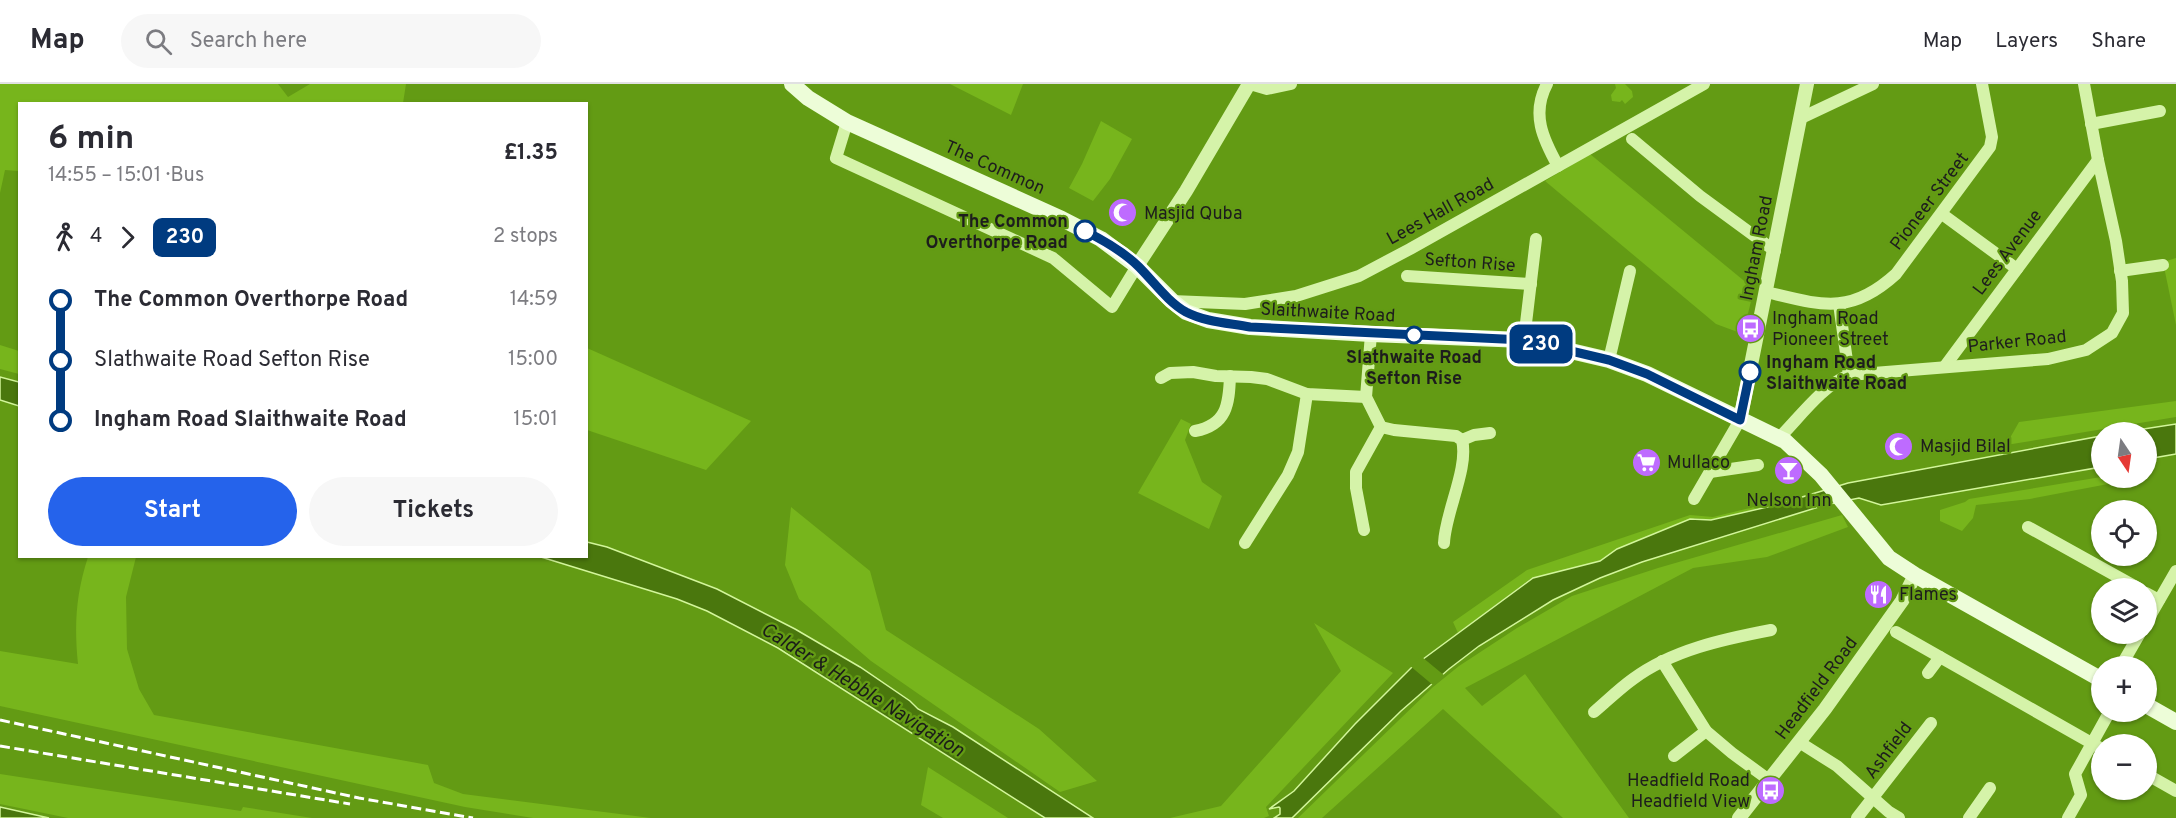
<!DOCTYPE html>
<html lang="en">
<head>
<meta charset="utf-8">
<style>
  :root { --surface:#fff; --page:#f7f7f7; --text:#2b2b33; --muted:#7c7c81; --line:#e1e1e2; --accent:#2563eb }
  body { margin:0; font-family:Overpass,sans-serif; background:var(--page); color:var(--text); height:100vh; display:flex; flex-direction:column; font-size:22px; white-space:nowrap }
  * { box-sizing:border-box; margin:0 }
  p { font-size:20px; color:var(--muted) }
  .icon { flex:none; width:33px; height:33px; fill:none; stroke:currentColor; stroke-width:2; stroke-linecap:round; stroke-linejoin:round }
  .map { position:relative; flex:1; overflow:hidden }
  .side { position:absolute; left:18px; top:18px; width:570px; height:456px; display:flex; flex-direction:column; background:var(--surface); border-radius:0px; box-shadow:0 2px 4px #0004 }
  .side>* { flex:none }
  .badge { padding:0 12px; border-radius:9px; font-size:21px; line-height:39px }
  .needle { width:39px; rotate:167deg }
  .tools { position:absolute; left:2091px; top:338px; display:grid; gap:12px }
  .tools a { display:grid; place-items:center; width:66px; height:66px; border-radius:50%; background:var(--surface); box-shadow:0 2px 4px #0004; font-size:30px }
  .map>.badge { position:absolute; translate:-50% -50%; box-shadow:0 0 0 3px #fff }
  .legs { display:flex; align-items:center; gap:9px; height:66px; padding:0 30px; font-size:20px }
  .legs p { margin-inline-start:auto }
  .summary { display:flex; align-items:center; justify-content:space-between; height:102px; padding:0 30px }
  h1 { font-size:33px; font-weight:700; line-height:45px }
  .cta { display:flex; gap:12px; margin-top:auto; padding:12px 30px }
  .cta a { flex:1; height:69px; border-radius:36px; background:var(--accent); color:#fff; font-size:24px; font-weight:700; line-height:69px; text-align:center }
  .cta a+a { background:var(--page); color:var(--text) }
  ul { padding:0 30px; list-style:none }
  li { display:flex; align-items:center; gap:21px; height:60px; font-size:22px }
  li i { display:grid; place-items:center; width:9px; height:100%; margin:0 8px; background:currentColor }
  li i::after { content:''; width:15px; height:15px; margin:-8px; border:4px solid; border-radius:50%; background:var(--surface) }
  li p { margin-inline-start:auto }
  li:first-child i { background:linear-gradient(#0000 50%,currentColor 0) }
  li:last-child i { background:linear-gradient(currentColor 50%,#0000 0) }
  header { display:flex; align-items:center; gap:36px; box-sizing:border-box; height:84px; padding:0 30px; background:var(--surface); border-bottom:2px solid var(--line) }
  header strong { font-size:28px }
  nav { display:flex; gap:33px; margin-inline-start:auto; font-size:21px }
  .search { width:420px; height:54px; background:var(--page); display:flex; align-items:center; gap:15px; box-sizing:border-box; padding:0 21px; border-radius:33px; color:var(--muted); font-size:22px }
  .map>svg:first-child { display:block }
  .green { fill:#77b51c }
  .water { fill:#4a770d; stroke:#d3f69b; stroke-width:1.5 }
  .pier { fill:#639b14 }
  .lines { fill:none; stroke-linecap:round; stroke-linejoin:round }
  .minor { stroke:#d5f3a9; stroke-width:12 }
  .tertiary { stroke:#d5f3a9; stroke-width:14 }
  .secondary { stroke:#edfdd8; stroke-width:16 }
  .rail { stroke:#fff; stroke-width:3; stroke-dasharray:10 4.5; stroke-linecap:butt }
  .line-1-casing { stroke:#fff; stroke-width:14 }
  .line-1 { stroke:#003b80; stroke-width:9 }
  .stop-1-dot { fill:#fff; stroke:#003b80; stroke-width:3 }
  .labels { text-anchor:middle; stroke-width:4.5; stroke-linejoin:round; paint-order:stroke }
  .street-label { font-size:18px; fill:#1d1d1d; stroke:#639b14 }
  .poi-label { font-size:18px; fill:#1d1d1d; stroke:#639b14; text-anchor:start }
  .stop-label { font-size:18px; font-weight:bold; fill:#1d1d1d; stroke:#639b14; text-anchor:end }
  .water-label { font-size:20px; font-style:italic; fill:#1b1d19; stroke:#639b14 }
</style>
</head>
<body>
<header>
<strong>Map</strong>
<div class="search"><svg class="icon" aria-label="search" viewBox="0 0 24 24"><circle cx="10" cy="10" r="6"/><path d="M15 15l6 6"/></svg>Search here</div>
<nav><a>Map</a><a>Layers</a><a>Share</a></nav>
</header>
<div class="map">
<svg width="2176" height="734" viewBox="0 0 2176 734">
  <rect width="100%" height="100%" fill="#639b14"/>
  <g class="green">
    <path d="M 0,0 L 278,0 L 288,13 L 310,0 L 406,0 L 403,19 L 20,20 L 19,87 L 5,86 L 0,109 Z"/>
    <path d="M 950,0 L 1023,0 L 1011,31 Z"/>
    <path d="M 1615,0 L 1625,0 L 1632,7 L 1633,13 L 1625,20 L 1622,16 L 1620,18 L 1612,17 L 1611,11 L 1616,4 Z"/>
    <path d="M 1101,37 L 1132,55 L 1110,95 L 1093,117 L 1069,104 L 1082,80 Z"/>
    <path d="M 1590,70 L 1754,205 L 1743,250 L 1716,240 L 1545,97 Z"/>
    <path d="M 2176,174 L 2176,241 L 2163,178 Z"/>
    <path d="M 0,261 L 19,267 L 19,290 L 0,285 Z"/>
    <path d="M 587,264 L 751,337 L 706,386 L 587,346 Z"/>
    <path d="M 2176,317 L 2176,333 L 2006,361 L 2019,338 Z"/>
    <path d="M 1181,335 L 1191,340 L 1185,356 L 1202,398 L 1222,412 L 1209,445 L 1138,409 Z"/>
    <path d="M 2101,393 L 2145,393 L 2030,415 L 1976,421 L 1973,434 L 1962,447 L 1940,437 L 1940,426 L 1965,418 L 1969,415 Z"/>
    <path d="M 1758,422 L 1760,424 L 1711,436 L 1695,434 L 1617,465 L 1600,477 L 1530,495 L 1458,549 L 1453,538 L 1527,486 L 1690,431 L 1713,433 Z"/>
    <path d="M 791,423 L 870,487 L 886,546 L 1039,645 L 1097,697 L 1060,708 L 871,577 L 799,515 L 785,481 Z"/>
    <path d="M 1842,431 L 1848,443 L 1767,473 L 1693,484 L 1465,604 L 1482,622 L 1525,590 L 1629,734 L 1563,734 L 1443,625 L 1322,734 L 1298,734 L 1433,603 L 1459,582 L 1517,544 L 1572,512 L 1658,484 Z"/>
    <path d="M 88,473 L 136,473 L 126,513 L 127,565 L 139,605 L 154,631 L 428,681 L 434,699 L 463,710 L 651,734 L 533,734 L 465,723 L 0,622 L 0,567 L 78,580 C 74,541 76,510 88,473 Z"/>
    <path d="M 1314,539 L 1393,589 L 1266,723 L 1269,732 L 1264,734 L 1170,734 L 1221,722 L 1341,587 Z"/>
    <path d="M 928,683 L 1008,734 L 943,734 L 921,721 Z"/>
    <path d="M 0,690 L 241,727 L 243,723 L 312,734 L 68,734 L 0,720 Z"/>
  </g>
  <g class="water">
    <path d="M 0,293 L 19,298 L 19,322 L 0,316 Z"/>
    <path d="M 2176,340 L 2176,370 L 2147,375 L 2146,348 L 2124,348 Z"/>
    <path d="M 2101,352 L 2101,383 L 1881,421 L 1859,414 L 1825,421 L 1642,478 L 1600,494 L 1553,516 L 1479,562 L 1449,585 L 1401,627 L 1292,734 L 1274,734 L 1280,730 L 1280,724 L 1279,723 L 1269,725 L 1294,707 L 1355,640 L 1411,584 L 1533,494 L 1600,477 L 1617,465 L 1690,435 L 1711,436 L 1776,421 L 1848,399 Z"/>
    <path d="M 587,458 L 607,463 L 717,505 L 795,545 L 860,583 L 910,617 L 918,625 L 953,643 L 1093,734 L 1045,734 L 778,564 L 707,527 L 677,515 L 541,473 L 586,472 Z"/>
    <path d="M 0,723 L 49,734 L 0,734 Z"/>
  </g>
  <path class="pier" d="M 1422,573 L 1445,592 L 1434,602 L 1409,581 Z"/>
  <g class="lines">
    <g class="minor">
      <path d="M 1250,0 L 1267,5 L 1291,0"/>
      <path d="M 1547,0 C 1531,30 1543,55 1558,82"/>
      <path d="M 1801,34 L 1873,0"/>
      <path d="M 847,38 L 836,74 L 1053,174 L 1112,223 L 1137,182"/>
      <path d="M 2091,40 L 2160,27"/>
      <path d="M 1632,55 L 1700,112 L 1775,167"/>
      <path d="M 1942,130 L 2017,185"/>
      <path d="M 2120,187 L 2163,181"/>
      <path d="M 1407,192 L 1531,200"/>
      <path d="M 1766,208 C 1821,221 1850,232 1896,190 L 1990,63 L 1992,53 L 1982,0"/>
      <path d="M 1172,217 L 1245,220 L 1296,212 L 1359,192 L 1410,165 L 1704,0"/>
      <path d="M 1839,220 L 1849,291"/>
      <path d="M 1524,256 L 1536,155"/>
      <path d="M 1609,276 L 1630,187"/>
      <path d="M 1945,282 L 2098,76"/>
      <path d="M 1161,294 L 1170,289 L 1193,288 L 1216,292 L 1251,293 L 1267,295 L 1307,310 L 1366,313"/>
      <path d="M 1381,343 L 1394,346 L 1456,352 L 1462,356 C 1469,384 1445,429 1444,459"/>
      <path d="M 1195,347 C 1227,341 1229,320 1230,292"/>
      <path d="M 1779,354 C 1799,334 1823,301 1849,291 L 2048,275 L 2086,266 L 2112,249 L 2123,229 L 2122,197 L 2116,157 L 2098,76 L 2084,0"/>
      <path d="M 1462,356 L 1474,351 L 1490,349"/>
      <path d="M 1710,388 L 1758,381"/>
      <path d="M 1694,415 L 1740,336"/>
      <path d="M 2028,443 L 2138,504"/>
      <path d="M 1364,446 L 1356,404 L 1356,388 L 1381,343 L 1366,313 L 1371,250"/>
      <path d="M 1245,459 L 1288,391 L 1298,368 L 1307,310"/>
      <path d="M 2146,509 L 2159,516"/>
      <path d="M 2146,539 L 2176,487"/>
      <path d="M 1896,548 L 2102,665"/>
      <path d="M 1662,577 L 1706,647 L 1732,669 L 1769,696"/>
      <path d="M 2121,582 L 2140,549"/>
      <path d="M 1928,589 L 1940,573"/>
      <path d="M 1594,628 C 1607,617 1619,605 1633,595 C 1672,566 1724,555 1771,546"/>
      <path d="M 1799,658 L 1837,682 L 1889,728 L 1899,734"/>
      <path d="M 1674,672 L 1706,647"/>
      <path d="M 2146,690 L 2176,707"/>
      <path d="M 1857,734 L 1931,639"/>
      <path d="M 1969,734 L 1990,704"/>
      <path d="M 2068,734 L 2081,711 L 2075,690 L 2110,627"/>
    </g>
    <g class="tertiary">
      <path d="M 1137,182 L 1186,107 L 1249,0"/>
      <path d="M 1740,336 L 1807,0"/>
      <path d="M 1739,734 L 1825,625 L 1902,517 L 1915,491"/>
    </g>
    <g class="secondary">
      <path d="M 792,0 L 808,14 L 847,38 L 1062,135 L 1101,155 L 1137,182 L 1172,217 L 1186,228 L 1208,236 L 1250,243 L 1371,250 L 1524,256 L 1609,276 L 1647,290 L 1785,357 L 1821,391 L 1889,474 L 1915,491 L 2102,596"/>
      <path d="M 2146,621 L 2176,638"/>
    </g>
    <g class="rail">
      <path d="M 0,636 L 359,714 L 473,734"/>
      <path d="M 0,662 L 350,720"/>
    </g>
  </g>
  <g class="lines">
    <defs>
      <path id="line-1" d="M 1085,147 C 1103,156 1124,168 1139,183 C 1154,198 1168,218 1186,228 C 1205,238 1229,239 1250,243 L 1524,256 L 1609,276 L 1647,290 L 1740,336 L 1750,288"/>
    </defs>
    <use href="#line-1" class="line-1-casing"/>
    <use href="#line-1" class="line-1"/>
  </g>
  <defs>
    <symbol id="mosque-disc" viewBox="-11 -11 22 22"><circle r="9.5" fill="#be6bff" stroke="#639b14"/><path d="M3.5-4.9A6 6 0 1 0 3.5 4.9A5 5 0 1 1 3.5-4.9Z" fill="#fff"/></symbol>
    <symbol id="bus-disc" viewBox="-11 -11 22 22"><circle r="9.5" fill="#be6bff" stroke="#639b14"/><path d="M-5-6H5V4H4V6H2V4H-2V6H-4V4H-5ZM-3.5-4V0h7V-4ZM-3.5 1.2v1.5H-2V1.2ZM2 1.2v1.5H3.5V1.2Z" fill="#fff"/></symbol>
    <symbol id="supermarket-disc" viewBox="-11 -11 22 22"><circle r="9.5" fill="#be6bff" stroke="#639b14"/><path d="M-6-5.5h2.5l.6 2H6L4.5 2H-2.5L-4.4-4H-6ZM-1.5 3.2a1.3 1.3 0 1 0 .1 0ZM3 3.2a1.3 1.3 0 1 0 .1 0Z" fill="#fff"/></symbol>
    <symbol id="bar-disc" viewBox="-11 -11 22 22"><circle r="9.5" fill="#be6bff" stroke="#639b14"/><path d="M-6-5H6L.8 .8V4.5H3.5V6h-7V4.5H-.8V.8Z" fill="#fff"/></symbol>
    <symbol id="restaurant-disc" viewBox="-11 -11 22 22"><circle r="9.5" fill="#be6bff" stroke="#639b14"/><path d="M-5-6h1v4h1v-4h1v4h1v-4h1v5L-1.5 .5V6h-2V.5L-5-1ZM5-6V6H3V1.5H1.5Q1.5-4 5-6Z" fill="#fff"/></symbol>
  </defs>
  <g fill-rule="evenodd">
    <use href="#mosque-disc" x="1106" y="112" width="33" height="33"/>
    <use href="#bus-disc" x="1734" y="228" width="33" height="33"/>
    <use href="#mosque-disc" x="1882" y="346" width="33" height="33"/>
    <use href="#supermarket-disc" x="1630" y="362" width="33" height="33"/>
    <use href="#bar-disc" x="1772" y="370" width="33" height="33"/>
    <use href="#restaurant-disc" x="1862" y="494" width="33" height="33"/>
    <use href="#bus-disc" x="1754" y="690" width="33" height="33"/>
  </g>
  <g class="stop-1-dot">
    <circle cx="1085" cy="147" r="10"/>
    <circle cx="1414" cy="251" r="8"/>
    <circle cx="1750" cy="288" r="10"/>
  </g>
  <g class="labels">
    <g class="street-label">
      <text transform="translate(995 83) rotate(24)" y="6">The Common</text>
      <text transform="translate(1929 117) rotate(-53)" y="6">Pioneer Street</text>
      <text transform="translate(1440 127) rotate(-29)" y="6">Lees Hall Road</text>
      <text transform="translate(1756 164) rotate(-79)" y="6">Ingham Road</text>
      <text transform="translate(2007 168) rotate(-53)" y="6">Lees Avenue</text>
      <text transform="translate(1470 178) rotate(4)" y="6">Sefton Rise</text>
      <text transform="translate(1328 228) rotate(3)" y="6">Slaithwaite Road</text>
      <text transform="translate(2017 257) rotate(-6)" y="6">Parker Road</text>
      <text transform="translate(1816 604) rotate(-53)" y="6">Headfield Road</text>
      <text transform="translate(1888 666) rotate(-53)" y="6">Ashfield</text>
    </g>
    <g class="poi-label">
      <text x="1144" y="135">Masjid Quba</text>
      <text x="1772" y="240">Ingham Road<tspan x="1772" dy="21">Pioneer Street</tspan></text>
      <text x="1920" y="368">Masjid Bilal</text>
      <text x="1667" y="384">Mullaco</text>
      <text x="1789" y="422" text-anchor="middle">Nelson Inn</text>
      <text x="1899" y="516">Flames</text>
      <text x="1750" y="702" text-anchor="end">Headfield Road<tspan x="1750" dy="21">Headfield View</tspan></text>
    </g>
    <g class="stop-label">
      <text x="1068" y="143">The Common<tspan x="1068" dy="21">Overthorpe Road</tspan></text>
      <text x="1414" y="279" text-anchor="middle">Slathwaite Road<tspan x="1414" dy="21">Sefton Rise</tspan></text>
      <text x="1766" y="284" text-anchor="start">Ingham Road<tspan x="1766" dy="21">Slaithwaite Road</tspan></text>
    </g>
    <g class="water-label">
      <text transform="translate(863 605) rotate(32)" y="7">Calder &amp; Hebble Navigation</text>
    </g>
  </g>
</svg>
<div class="tools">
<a><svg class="needle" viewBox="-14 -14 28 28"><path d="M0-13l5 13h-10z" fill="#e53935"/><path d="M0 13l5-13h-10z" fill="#7c7c81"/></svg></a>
<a><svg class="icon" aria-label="locate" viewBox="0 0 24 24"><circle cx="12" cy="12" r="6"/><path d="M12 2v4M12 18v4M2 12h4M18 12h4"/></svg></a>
<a><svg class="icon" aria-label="layers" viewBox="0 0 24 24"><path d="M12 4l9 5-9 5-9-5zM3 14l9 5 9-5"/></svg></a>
<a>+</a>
<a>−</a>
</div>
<b class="badge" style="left:1541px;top:260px;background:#003b80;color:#fff">230</b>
<section class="side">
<div class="summary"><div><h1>6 min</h1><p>14:55 – 15:01 · Bus</p></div><b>£1.35</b></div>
<div class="legs"><svg class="icon" aria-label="walk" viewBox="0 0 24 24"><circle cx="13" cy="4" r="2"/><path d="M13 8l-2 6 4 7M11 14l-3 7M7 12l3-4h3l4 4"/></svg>4<svg class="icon" aria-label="forward" viewBox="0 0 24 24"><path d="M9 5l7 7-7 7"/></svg><b class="badge" style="background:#003b80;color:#fff">230</b><p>2 stops</p></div>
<ul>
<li><i style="color:#003b80"></i><b>The Common Overthorpe Road</b><p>14:59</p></li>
<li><i style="color:#003b80"></i><span>Slathwaite Road Sefton Rise</span><p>15:00</p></li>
<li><i style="color:#003b80"></i><b>Ingham Road Slaithwaite Road</b><p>15:01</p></li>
</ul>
<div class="cta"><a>Start</a><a>Tickets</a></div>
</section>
</div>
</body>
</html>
